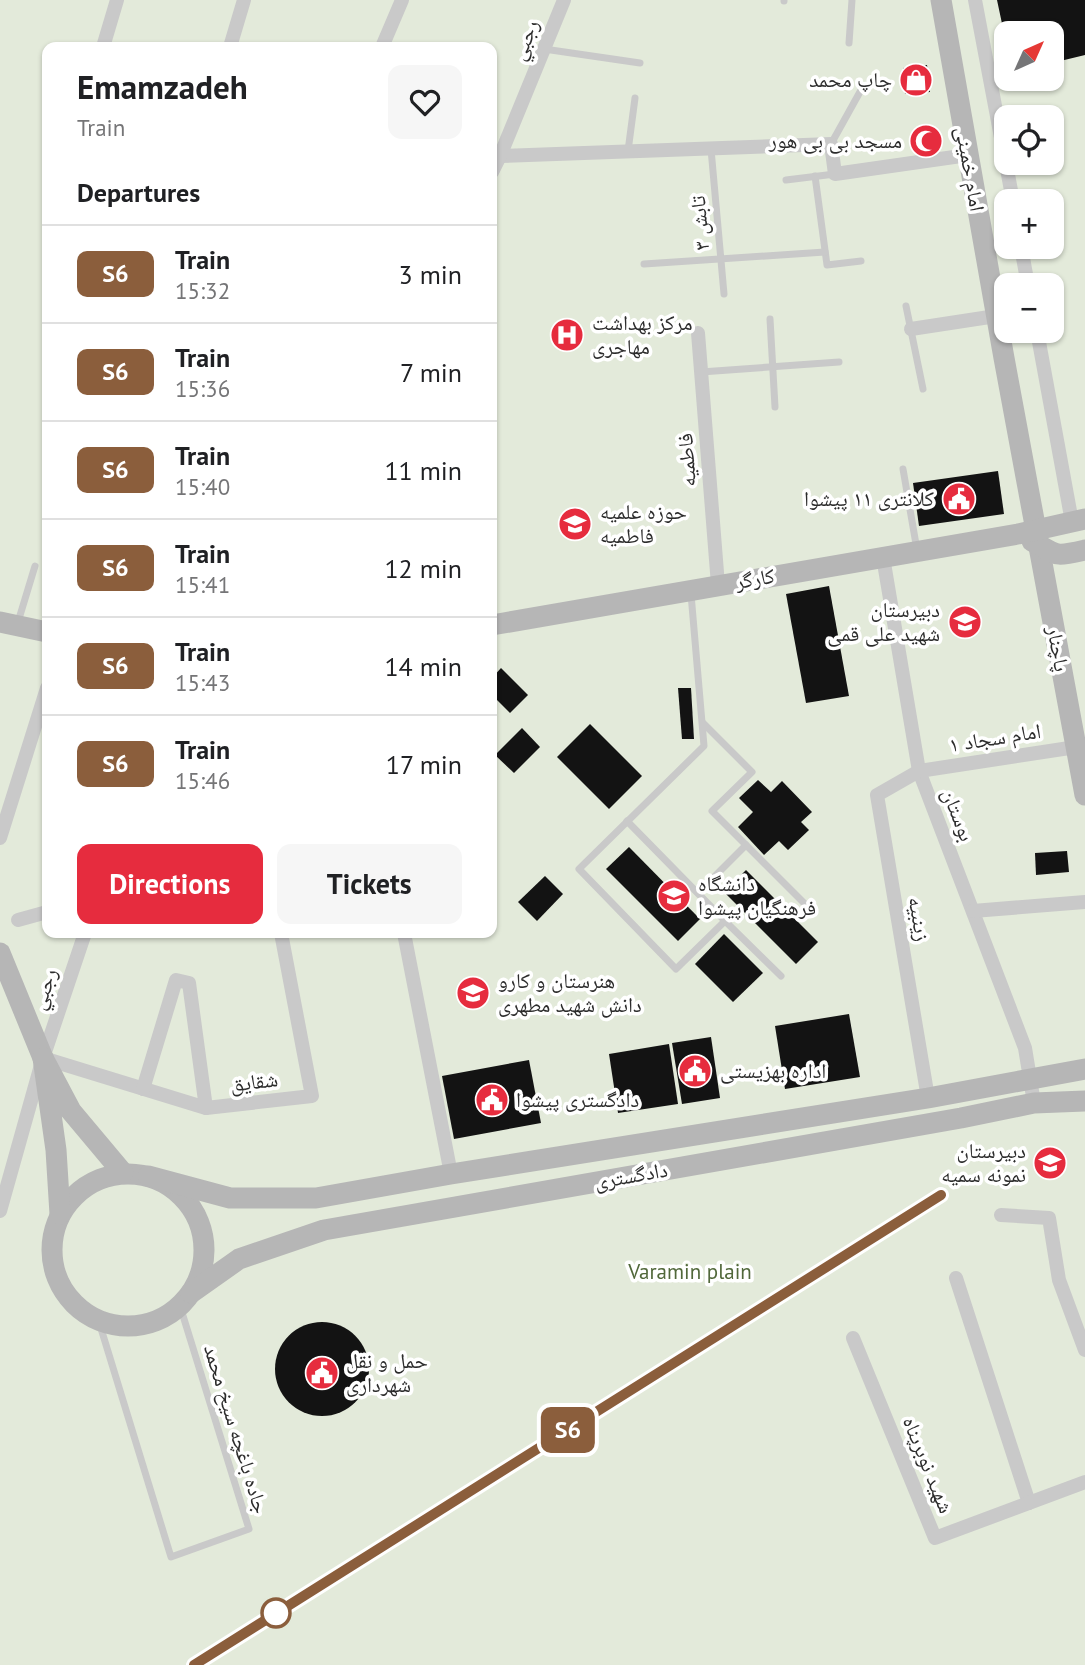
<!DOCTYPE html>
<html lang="en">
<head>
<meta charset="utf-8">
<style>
  :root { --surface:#fff; --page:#f6f6f6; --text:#202124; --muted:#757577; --line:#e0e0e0; --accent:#e62c3e }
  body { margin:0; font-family:"PT Sans","Noto Naskh Arabic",sans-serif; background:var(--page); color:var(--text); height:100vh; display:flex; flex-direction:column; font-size:26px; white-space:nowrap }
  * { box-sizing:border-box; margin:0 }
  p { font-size:23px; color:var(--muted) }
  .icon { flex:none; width:38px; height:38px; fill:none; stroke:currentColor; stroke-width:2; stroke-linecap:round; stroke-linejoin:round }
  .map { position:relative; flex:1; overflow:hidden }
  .panel { position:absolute; left:42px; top:42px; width:455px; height:896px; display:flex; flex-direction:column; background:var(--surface); border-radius:14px; box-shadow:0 2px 5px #0004 }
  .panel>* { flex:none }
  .badge { padding:0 14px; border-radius:10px; font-size:24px; line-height:46px }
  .needle { width:46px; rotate:45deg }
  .controls { position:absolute; left:994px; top:21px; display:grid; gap:14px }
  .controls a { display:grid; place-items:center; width:70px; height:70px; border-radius:14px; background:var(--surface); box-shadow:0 2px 5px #0004; font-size:35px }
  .map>.badge { position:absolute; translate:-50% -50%; box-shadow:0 0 0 4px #fff }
  h2 { padding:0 35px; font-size:26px; line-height:63px }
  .round { display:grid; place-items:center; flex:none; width:74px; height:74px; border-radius:14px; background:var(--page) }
  .summary { display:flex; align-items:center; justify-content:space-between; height:119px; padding:0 35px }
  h1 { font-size:33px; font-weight:600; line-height:52px }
  .button { display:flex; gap:14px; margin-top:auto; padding:14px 35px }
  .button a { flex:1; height:80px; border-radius:14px; background:var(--accent); color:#fff; font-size:28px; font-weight:600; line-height:80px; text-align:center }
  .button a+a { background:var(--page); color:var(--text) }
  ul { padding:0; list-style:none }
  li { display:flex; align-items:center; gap:21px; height:98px; padding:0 35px; border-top:2px solid var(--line) }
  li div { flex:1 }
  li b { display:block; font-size:26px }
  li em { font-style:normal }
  li .badge { min-width:77px; font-weight:700; text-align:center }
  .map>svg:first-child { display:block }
  .green { fill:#e3eada; fill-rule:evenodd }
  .building { fill:#131313 }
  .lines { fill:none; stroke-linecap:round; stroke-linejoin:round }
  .lane { stroke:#c9c9c9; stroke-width:7 }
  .street { stroke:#c9c9c9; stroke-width:14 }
  .secondary { stroke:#b6b6b6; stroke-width:21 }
  .rail-casing { stroke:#818181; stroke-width:7 }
  .rail { stroke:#fff; stroke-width:4.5; stroke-dasharray:13; stroke-linecap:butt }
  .line-casing { stroke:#fff; stroke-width:16 }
  .line { stroke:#8b5e3c; stroke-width:10 }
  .stop-dot { fill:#fff; stroke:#8b5e3c; stroke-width:3.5 }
  .labels { text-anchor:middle; stroke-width:7; stroke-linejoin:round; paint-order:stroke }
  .street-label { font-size:21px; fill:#2c2c2c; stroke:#fff }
  .poi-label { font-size:21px; fill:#2c2c2c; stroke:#fff; text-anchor:start }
  .park-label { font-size:21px; fill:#51683a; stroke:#fff }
</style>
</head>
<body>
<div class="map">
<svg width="1085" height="1665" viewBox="0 0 1085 1665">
  <rect width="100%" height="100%" fill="#fff"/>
  <path class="green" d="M 0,0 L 1085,0 L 1085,1665 L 0,1665 ZM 1006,33 L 1052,33 L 1052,79 L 1006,79 ZM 47,47 L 492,47 L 492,933 L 47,933 ZM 1006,117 L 1052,117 L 1052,163 L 1006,163 ZM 1006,201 L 1052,201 L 1052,247 L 1006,247 ZM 1006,285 L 1052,285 L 1052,331 L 1006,331 Z"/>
  <g class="building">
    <path d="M 997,0 L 1085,0 L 1085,55 L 1052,63 L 1052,33 L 1004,33 Z"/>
    <path d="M 927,65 L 930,92 L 905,94 L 903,68 Z"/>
    <path d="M 998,471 L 1004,514 L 919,526 L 913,483 Z"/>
    <path d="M 829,586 L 849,696 L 806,703 L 786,594 Z"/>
    <path d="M 501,668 L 528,695 L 510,713 L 492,695 L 492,678 Z"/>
    <path d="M 678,688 L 691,688 L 694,739 L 682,739 Z"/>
    <path d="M 590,724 L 642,776 L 609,809 L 557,757 Z"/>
    <path d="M 522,728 L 540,747 L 514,773 L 495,755 Z"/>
    <path d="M 758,780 L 771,792 L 782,781 L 812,812 L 801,822 L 809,830 L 788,850 L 779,841 L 764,855 L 738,827 L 753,812 L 739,798 Z"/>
    <path d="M 629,847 L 700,919 L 678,941 L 606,869 Z"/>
    <path d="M 1067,851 L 1069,872 L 1036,875 L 1035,853 Z"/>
    <path d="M 746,870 L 818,942 L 796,964 L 724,892 Z"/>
    <path d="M 545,876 L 563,894 L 537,921 L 518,902 Z"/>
    <path d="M 724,934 L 763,973 L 733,1002 L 695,964 Z"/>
    <path d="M 849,1014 L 860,1077 L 785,1089 L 775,1026 Z"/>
    <path d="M 711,1037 L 720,1098 L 682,1104 L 672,1043 Z"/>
    <path d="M 669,1044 L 678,1104 L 618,1113 L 609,1054 Z"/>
    <path d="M 529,1060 L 541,1123 L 454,1139 L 442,1076 Z"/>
    <circle cx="322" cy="1369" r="47"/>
  </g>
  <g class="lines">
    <g class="lane">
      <path d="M 784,1 L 784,0"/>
      <path d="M 849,43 L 852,0"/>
      <path d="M 544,49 L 640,63"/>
      <path d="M 831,144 L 861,90"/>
      <path d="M 711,149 L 724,294"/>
      <path d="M 628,151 L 635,98"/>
      <path d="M 815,176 L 827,265 L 861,261"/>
      <path d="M 786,180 L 835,174"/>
      <path d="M 644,264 L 825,252"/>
      <path d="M 906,306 L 923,389"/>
      <path d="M 770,319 L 775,407"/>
      <path d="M 701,372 L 839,362"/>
      <path d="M 903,469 L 917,550"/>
      <path d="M 691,594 L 704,746 L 579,869 L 676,969 L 725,921 L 781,976"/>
      <path d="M 18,622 L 35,566"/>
      <path d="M 703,723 L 752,772 L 712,811 L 746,845"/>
      <path d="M 627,821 L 725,921"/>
      <path d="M 698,893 L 746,845 L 811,910"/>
      <path d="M 99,1322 L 171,1557 L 249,1529 L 180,1306"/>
    </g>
    <g class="street">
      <path d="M 975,0 L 1013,201"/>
      <path d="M 103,47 L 117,0"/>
      <path d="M 230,47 L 244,0"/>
      <path d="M 382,47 L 402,0"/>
      <path d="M 492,153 L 500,156 L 831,144 L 835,174 L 968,155"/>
      <path d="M 492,172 L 500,156 L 564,0"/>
      <path d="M 1021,247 L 1028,285"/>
      <path d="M 911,329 L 996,316"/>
      <path d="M 1037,331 L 1072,522"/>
      <path d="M 698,333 L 718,585"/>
      <path d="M 883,557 L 919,771 L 1025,1048 L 1034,1103"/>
      <path d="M 0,838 L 47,688"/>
      <path d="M 973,911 L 1085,902"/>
      <path d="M 18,920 L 47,912"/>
      <path d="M 404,933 L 451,1174"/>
      <path d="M 43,1058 L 206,1108 L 312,1096 L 281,933"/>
      <path d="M 143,1089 L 176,980 L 189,983 L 206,1108"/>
      <path d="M 928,1098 L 877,795 L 919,771 L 1076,747"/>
      <path d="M 0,1211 L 43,1058 L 85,933"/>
      <path d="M 1001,1215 L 1049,1218 L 1059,1280 L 1085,1350"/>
      <path d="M 956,1278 L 1029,1503"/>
      <path d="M 853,1338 L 935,1538 L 1085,1482"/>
    </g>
    <g class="secondary">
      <path d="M 941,0 L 1004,358 L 1085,795"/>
      <path d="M 1032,541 C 1059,556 1054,557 1085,550"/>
      <path d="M 0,622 L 47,632"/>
      <path d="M 492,625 L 1018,534 L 1085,519"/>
      <path d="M 0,953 L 43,1058"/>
      <circle cx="128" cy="1250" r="76"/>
      <path d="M 148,1176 L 230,1198 L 316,1198 L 451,1174 L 928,1098 L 1085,1069"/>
      <path d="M 60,1214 L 56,1150 L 43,1058 L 71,1111 L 123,1173"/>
      <path d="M 191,1293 L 239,1259 L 324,1230 L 961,1118 L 1034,1103 L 1085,1101"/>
    </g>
    <defs>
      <path id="rail" d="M 194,1665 L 941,1195"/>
    </defs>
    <use href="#rail" class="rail-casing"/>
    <use href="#rail" class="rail"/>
  </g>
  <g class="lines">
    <defs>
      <path id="line" d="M 194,1665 L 941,1195"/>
    </defs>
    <use href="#line" class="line-casing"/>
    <use href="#line" class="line"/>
  </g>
  <defs>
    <symbol id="shop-disc" viewBox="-11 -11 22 22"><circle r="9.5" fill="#e62c3e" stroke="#fff"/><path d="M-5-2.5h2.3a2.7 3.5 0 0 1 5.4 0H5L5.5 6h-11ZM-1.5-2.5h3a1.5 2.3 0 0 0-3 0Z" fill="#fff"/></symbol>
    <symbol id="mosque-disc" viewBox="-11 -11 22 22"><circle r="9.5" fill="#e62c3e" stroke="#fff"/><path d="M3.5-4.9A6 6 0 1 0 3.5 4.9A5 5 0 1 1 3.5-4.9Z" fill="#fff"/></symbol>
    <symbol id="hospital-disc" viewBox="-11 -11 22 22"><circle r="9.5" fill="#e62c3e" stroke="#fff"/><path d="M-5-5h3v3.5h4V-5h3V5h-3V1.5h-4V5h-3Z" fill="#fff"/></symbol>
    <symbol id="civic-disc" viewBox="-11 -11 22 22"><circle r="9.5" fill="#e62c3e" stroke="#fff"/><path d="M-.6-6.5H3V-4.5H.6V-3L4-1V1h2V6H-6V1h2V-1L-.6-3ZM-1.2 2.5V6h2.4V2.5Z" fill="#fff"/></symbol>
    <symbol id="university-disc" viewBox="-11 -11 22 22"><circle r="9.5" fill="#e62c3e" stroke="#fff"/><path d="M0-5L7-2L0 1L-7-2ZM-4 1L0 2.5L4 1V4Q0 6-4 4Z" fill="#fff"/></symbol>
    <symbol id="school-disc" viewBox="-11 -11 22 22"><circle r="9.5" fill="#e62c3e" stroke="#fff"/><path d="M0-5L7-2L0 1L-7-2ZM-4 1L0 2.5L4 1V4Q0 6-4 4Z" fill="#fff"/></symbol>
  </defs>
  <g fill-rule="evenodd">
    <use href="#shop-disc" x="897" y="61" width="38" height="38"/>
    <use href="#mosque-disc" x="907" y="122" width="38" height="38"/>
    <use href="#hospital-disc" x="548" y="316" width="38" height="38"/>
    <use href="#civic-disc" x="940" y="480" width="38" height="38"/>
    <use href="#university-disc" x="556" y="505" width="38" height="38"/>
    <use href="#school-disc" x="946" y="603" width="38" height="38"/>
    <use href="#university-disc" x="655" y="877" width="38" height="38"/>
    <use href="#school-disc" x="454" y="974" width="38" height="38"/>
    <use href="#civic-disc" x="676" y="1052" width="38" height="38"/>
    <use href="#civic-disc" x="473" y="1081" width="38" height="38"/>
    <use href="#school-disc" x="1031" y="1144" width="38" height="38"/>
    <use href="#civic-disc" x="303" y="1354" width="38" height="38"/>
  </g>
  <circle class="stop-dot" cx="276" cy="1613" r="14"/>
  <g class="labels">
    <g class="street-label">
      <text transform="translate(525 40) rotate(-68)" y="7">رجبي</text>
      <text transform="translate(970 169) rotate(80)" y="7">امام خمینی</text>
      <text transform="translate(700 223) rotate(-95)" y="7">تابش ۳</text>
      <text transform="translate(687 460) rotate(-94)" y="7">فاطميه</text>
      <text transform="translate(755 579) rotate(-10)" y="7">کارگر</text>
      <text transform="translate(1058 649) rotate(80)" y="7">پاچنار</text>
      <text transform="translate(995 738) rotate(-9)" y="7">امام سجاد ۱</text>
      <text transform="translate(958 815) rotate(69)" y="7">بوستان</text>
      <text transform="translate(919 919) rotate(80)" y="7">زينبيه</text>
      <text transform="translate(44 989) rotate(-71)" y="7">رجبي</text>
      <text transform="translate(254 1082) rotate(-7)" y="7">شقايق</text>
      <text transform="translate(631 1176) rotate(-10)" y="7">دادگستری</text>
      <text transform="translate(236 1429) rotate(73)" y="7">جاده باغچه سیخ محمد</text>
      <text transform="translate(928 1465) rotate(68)" y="7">شهید نوبرپناه</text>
    </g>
    <g class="poi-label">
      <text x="892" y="87" text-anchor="end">چاپ محمد</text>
      <text x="902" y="148" text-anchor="end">مسجد بی بی هور</text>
      <text x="592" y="330">مرکز بهداشت<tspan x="592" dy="24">مهاجری</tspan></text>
      <text x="934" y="506" text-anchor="end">کلانتری ۱۱ پیشوا</text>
      <text x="600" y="519">حوزه علمیه<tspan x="600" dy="24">فاطمیه</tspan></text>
      <text x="940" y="617" text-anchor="end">دبیرستان<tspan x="940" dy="24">شهید علی قمی</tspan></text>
      <text x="698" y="891">دانشگاه<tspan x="698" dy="24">فرهنگیان پیشوا</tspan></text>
      <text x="498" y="988">هنرستان و کارو<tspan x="498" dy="24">دانش شهید مطهری</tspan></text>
      <text x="720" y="1078">اداره بهزیستی</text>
      <text x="516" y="1107">دادگستری پیشوا</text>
      <text x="1026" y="1158" text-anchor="end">دبیرستان<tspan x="1026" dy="24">نمونه سمیه</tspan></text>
      <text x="346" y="1368">حمل و نقل<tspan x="346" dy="24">شهرداری</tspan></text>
    </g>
    <g class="park-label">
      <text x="690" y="1279">Varamin plain</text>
    </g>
  </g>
</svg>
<div class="controls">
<a><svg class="needle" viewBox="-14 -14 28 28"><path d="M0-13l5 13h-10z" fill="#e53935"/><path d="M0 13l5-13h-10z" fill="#757577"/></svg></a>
<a><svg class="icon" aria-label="locate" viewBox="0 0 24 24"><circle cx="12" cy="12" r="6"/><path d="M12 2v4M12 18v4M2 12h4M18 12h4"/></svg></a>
<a>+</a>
<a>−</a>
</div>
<b class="badge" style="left:568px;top:1430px;background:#8b5e3c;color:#fff">S6</b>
<section class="panel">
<div class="summary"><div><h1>Emamzadeh</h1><p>Train</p></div><a class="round"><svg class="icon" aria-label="heart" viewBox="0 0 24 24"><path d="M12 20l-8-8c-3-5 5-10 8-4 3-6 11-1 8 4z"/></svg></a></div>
<h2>Departures</h2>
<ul>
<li><span class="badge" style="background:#8b5e3c;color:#fff">S6</span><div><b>Train</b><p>15:32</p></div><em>3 min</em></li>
<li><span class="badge" style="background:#8b5e3c;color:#fff">S6</span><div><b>Train</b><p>15:36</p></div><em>7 min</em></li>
<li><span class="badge" style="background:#8b5e3c;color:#fff">S6</span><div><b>Train</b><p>15:40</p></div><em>11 min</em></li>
<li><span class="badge" style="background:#8b5e3c;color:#fff">S6</span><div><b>Train</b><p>15:41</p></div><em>12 min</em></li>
<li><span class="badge" style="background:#8b5e3c;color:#fff">S6</span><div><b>Train</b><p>15:43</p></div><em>14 min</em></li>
<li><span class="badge" style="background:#8b5e3c;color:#fff">S6</span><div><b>Train</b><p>15:46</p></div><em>17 min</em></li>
</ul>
<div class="button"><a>Directions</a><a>Tickets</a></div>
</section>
</div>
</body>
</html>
